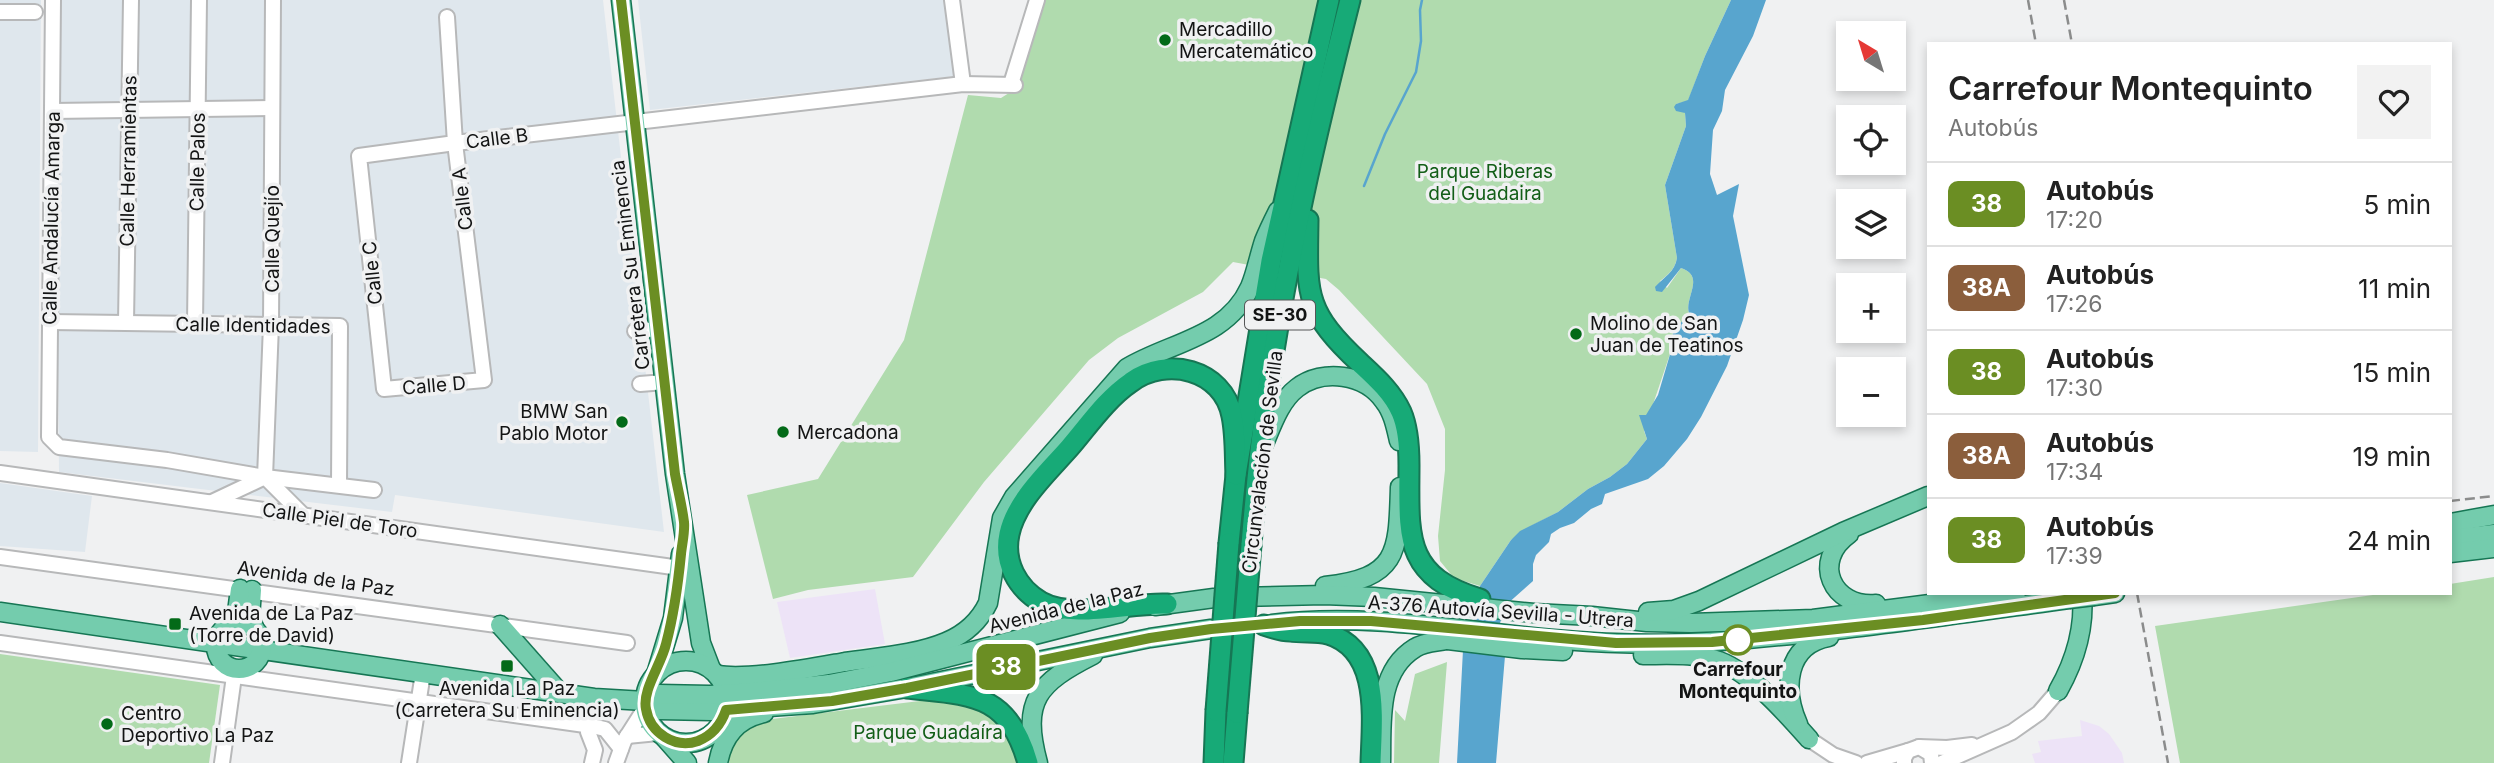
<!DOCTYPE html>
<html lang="es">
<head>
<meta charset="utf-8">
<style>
  :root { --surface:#fff; --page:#f2f2f2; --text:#222; --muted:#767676; --line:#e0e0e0 }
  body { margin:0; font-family:Inter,sans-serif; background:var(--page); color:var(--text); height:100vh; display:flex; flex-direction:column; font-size:26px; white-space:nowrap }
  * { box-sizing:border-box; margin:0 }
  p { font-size:23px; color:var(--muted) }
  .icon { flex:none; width:38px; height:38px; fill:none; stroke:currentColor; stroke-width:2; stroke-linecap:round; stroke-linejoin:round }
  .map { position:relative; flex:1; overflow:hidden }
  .sheet { position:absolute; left:1927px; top:42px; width:525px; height:553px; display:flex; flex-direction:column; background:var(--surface); border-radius:0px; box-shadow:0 4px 10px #0003 }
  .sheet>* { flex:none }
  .badge { padding:0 14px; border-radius:10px; font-size:24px; line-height:46px }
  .needle { width:46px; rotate:322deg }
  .fabs { position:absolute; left:1836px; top:21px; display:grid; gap:14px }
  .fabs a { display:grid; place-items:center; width:70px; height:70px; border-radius:0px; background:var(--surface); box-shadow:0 4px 10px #0003; font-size:35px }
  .map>.badge { position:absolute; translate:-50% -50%; box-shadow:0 0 0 4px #fff }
  .round { display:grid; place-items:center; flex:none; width:74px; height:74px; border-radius:0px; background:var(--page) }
  .head { display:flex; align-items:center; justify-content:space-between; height:119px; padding:0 21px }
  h1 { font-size:33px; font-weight:600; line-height:52px }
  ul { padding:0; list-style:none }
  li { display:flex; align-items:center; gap:21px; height:84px; padding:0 21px; border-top:2px solid var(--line) }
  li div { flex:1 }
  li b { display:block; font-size:26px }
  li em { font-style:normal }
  li .badge { min-width:77px; font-weight:700; text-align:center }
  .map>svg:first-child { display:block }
  .commercial { fill:#ede3f7 }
  .built { fill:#dfe7ed }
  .green { fill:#b0dbae }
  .water { fill:#58a5ce }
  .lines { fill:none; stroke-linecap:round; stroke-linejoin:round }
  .stream { stroke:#58a5ce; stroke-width:2.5 }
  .minor-casing { stroke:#b7b8b9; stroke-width:18 }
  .major-casing { stroke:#167654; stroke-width:21 }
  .highway-casing { stroke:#167654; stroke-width:23 }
  .minor { stroke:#fff; stroke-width:14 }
  .major { stroke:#74ccad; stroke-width:18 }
  .highway { stroke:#17aa77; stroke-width:19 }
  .rail { stroke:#8b8c8c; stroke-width:2.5; stroke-dasharray:10 5; stroke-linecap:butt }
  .major-bridge-casing { stroke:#167654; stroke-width:21; stroke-linecap:butt }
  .highway-bridge-casing { stroke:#167654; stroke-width:23; stroke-linecap:butt }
  .major-bridge { stroke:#74ccad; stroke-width:18 }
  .highway-bridge { stroke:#17aa77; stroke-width:19 }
  .line-casing { stroke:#fff; stroke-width:16 }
  .line { stroke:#6b8e23; stroke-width:10 }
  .poi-dot { fill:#036a18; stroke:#f0f1f2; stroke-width:2.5 }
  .stop-dot { fill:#fff; stroke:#6b8e23; stroke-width:3.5 }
  .labels { text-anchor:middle; stroke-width:7; stroke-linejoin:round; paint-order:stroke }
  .shield { fill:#f0f1f2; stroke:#555657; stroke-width:2 }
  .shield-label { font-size:18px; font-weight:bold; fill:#131414 }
  .poi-label { font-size:19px; fill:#131414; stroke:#f0f1f2; text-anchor:start }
  .street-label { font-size:19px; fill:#131414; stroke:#f0f1f2 }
  .park-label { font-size:19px; fill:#125e17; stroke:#f0f1f2 }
  .stop-label { font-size:19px; font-weight:bold; fill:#131414; stroke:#f0f1f2 }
</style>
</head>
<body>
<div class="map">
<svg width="2494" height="763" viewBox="0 0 2494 763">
  <rect width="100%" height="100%" fill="#f0f1f2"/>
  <g class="commercial">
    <path d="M 875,589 L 885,644 L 790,658 L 777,602 Z"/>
    <path d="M 2080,720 L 2099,726 L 2109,734 L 2122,753 L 2124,763 L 2035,763 L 2032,754 L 2041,752 L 2038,741 L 2082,736 Z"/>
  </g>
  <g class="built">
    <path d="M 0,0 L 41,0 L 38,452 L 0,451 Z"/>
    <path d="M 55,0 L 603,0 L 664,532 L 395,495 L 392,512 L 59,472 Z"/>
    <path d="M 638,0 L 945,0 L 956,76 L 650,110 Z"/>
    <path d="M 0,483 L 92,496 L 85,552 L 0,546 Z"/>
  </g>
  <g class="green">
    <path d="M 1041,0 L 1731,0 L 1705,56 L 1688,101 L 1676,104 L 1685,113 L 1686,126 L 1665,185 L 1677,258 C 1675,269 1669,274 1660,281 L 1667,288 L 1681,268 C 1706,276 1684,298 1689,313 L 1673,333 L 1671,351 L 1644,431 L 1647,439 L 1627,464 L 1610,477 L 1588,489 L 1558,512 L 1533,525 L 1511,540 L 1480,586 L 1454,578 L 1440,561 L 1438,536 L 1445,470 L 1445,429 L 1427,384 L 1339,290 L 1326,279 L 1233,262 L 1203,292 L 1118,338 L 1089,360 L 984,482 L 913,577 L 808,590 L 773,599 L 747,495 L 818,479 L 904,340 L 968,95 L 1001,98 L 1017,88 Z"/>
    <path d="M 2494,577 L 2494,763 L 2180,763 L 2155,626 L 2387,593 L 2450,593 L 2450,584 Z"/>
    <path d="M 0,654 L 220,685 L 209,763 L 0,763 Z"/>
    <path d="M 1447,662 L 1439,763 L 1394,763 L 1395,710 L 1405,721 L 1415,674 Z"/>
    <path d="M 936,699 C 981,706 1006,715 1019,763 L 724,763 L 732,739 L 756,721 Z"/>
  </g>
  <path class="water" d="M 1731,0 L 1766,0 L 1753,36 L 1725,90 L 1722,111 L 1713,130 L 1710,174 L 1717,195 L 1739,184 L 1733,216 L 1749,295 L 1743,320 L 1727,366 L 1701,417 L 1687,439 L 1664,466 L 1648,479 L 1605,494 L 1602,504 L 1591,509 L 1574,523 L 1560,528 L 1551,534 L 1549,542 L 1536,555 L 1533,564 L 1533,581 L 1506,605 L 1499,626 L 1505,656 L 1496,763 L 1457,763 L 1463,650 L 1474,619 L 1480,586 L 1511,540 L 1520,531 L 1558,512 L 1588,489 L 1610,477 L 1627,464 L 1647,439 L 1639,415 L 1646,415 L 1658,395 L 1671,351 L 1673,332 L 1689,313 C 1684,298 1706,276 1681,268 L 1662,292 L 1656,291 L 1655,287 C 1664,277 1675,272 1677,258 L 1665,185 L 1686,126 L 1685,113 L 1676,111 L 1674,107 L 1676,104 L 1688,100 L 1705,56 Z"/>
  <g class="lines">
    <path class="stream" d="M 1364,186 L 1385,134 L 1416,72 L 1421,41 L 1420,10 L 1422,0"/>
    <defs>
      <g id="minor">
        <path d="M 53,0 L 49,437 L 59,447 L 167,460 L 265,477 L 374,490"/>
        <path d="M 952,0 L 963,84"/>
        <path d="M 0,12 L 35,12"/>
        <path d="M 447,17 L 455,143 L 484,380 L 384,389 L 359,156 L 455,143 L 963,84 L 1015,85"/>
        <path d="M 1011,84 L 1037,0"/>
        <path d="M 52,111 L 272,108"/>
        <path d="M 50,322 L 340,326 L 339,485"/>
        <path d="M 126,323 L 131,0"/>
        <path d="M 195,324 L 199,0"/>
        <path d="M 635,331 L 658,329"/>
        <path d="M 640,384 L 665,382"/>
        <path d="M 0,473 L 680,568"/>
        <path d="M 265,477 L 303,515"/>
        <path d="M 212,502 L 265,477 L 271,325 L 273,0"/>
        <path d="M 0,557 L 627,643"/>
        <path d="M 0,643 L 592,726 L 605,729 L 621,749"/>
        <path d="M 589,721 L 591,710"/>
        <path d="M 588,732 L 595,750 L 592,763"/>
        <path d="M 627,736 L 658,733"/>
        <path d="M 1809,739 L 1833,755 L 1856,763"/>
        <path d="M 1919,747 L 1947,748 L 1972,745"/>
        <path d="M 222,763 L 235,669"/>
        <path d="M 409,763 L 423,673"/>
        <path d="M 616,763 L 624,741 L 645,708"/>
        <path d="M 1867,763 L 1908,751"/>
        <path d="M 1904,763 L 1904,758 L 1908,751 L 1919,747 L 1931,754 L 1932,763"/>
        <path d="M 1942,763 L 2012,732 L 2039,713 L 2058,691"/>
      </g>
      <g id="major">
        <path d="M 621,0 L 675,474 L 701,643 L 711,669"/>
        <path d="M 1264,444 C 1272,425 1280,401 1297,388 C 1323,368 1365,374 1384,401 C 1393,412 1396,428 1399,441"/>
        <path d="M 2450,523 L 2494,515"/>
        <path d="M 1849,534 C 1811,561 1832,608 1876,604"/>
        <path d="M 2450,539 L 2494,534"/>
        <path d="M 2450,553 L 2494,548"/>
        <path d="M 1325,586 C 1399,578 1398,552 1400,487"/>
        <path d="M 252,590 L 250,618 L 254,627"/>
        <path d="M 2094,596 L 2115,593"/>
        <path d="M 1237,597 L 1324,595 L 1374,597 L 1534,613 L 1592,616 L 1647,622 L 1691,623 L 1813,619 L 2016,593"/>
        <path d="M 1155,606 L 1214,598"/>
        <path d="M 0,612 L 594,698 L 645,701 L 659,710 L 711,711 L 813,704 L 907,688 L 1150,638 L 1211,629"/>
        <path d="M 1648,612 L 1674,610 L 1699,601 L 1843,532 L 1928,496"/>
        <circle cx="239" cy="646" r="23"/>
        <path d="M 231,624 L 237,612 L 240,589"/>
        <path d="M 1272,624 C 1386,610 1501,640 1615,643 C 1686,646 1757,639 1827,631 C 1908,622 1989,610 2069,599"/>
        <path d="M 500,625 L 560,693"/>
        <path d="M 1448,640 L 1522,649 L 1563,651"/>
        <path d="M 1643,655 C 1667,655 1696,653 1719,661 C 1751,673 1786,713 1809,739"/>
        <circle cx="686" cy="702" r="41"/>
        <path d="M 656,674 L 673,618 L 681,554"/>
        <path d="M 717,675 C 750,680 811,668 845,662 C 878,657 915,655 946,642 C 965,634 979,622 988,603 L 1002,518 L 1014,497 L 1127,368 C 1170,342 1227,338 1250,287 C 1256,273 1259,256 1264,241 C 1268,231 1273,221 1278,211"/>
        <path d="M 2058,691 C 2075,661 2085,628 2082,593"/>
        <path d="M 645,701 L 659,694 L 710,695 L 754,692 L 829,684 L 891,672 L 1120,613"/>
        <path d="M 1798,724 C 1783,690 1785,645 1829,637"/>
        <path d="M 665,738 L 687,763"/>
        <path d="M 718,763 C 723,736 737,719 764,713"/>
        <path d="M 1038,763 C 1021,700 1038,683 1093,655"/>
        <path d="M 1381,763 C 1382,724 1376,672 1415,648 C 1424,642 1436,642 1446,640"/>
      </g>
      <g id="highway">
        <path d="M 1308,220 C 1307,293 1303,310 1360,363 C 1375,377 1392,392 1401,412 C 1408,428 1409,447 1409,465 C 1409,534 1402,576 1480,599"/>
        <path d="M 1229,543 L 1236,475 L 1271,261 L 1329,0"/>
        <path d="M 1251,545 C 1255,495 1260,445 1267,396 C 1286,263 1317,130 1350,0"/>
        <path d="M 1167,604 C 1131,602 1073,620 1041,602 C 1017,588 1003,562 1009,534 C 1016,501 1047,473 1069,448 C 1088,426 1106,399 1131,382 C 1166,356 1223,369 1232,416 C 1236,435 1235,456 1236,475"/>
        <path d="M 1264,625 C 1273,628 1281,631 1290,631 C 1303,633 1316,631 1328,634 C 1382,650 1372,721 1371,763"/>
        <path d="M 907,688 C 970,695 1008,692 1028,763"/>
        <path d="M 1214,763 L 1216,711"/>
        <path d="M 1233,763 L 1237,713"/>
      </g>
    </defs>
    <use href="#minor" class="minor-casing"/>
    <use href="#major" class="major-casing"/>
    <use href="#highway" class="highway-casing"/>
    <use href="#minor" class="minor"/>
    <use href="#major" class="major"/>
    <use href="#highway" class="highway"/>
    <g class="rail">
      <path d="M 2028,0 L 2036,44"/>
      <path d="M 2064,0 L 2072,44"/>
      <path d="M 2450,501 L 2494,496"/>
      <path d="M 2137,593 L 2168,763"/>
    </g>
    <defs>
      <path id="major-bridge" d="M 2069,599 L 2094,596"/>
      <g id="highway-bridge">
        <path d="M 1216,711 L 1229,543"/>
        <path d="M 1237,713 L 1251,545"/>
      </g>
    </defs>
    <use href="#major-bridge" class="major-bridge-casing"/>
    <use href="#highway-bridge" class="highway-bridge-casing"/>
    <use href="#major-bridge" class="major-bridge"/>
    <use href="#highway-bridge" class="highway-bridge"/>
  </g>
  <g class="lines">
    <defs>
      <path id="line" d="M 621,0 L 675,474 C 678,490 682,506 684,522 C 685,532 682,544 681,554 C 678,585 674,614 666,644 C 661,665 642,690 646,709 C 650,733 675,749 698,741 C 713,735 721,725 726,710 L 832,701 L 907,688 L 1150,638 L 1211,629 L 1300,621 L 1371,621 L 1616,643 L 1712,642 L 1923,620 L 2115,593"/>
    </defs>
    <use href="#line" class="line-casing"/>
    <use href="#line" class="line"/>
  </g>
  <g class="poi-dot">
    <circle cx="1165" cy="40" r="7"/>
    <circle cx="1576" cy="334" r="7"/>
    <circle cx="622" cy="422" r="7"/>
    <circle cx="783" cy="432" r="7"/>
    <rect x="168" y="617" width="14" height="14" rx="3.5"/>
    <rect x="500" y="659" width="14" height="14" rx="3.5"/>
    <circle cx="107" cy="724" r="7"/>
  </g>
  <circle class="stop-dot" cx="1738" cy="640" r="14"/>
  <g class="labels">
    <rect class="shield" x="1245" y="300.5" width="70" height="29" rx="5"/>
    <g class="shield-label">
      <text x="1280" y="321">SE-30</text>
    </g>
    <g class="poi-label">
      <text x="1179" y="36">Mercadillo<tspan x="1179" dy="22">Mercatemático</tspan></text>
      <text x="1590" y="330">Molino de San<tspan x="1590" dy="22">Juan de Teatinos</tspan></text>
      <text x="608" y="418" text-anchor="end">BMW San<tspan x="608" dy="22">Pablo Motor</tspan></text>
      <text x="797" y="439">Mercadona</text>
      <text x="189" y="620">Avenida de La Paz<tspan x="189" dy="22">(Torre de David)</tspan></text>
      <text x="507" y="695" text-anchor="middle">Avenida La Paz<tspan x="507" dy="22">(Carretera Su Eminencia)</tspan></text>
      <text x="121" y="720">Centro<tspan x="121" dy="22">Deportivo La Paz</tspan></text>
    </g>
    <g class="street-label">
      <text transform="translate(497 138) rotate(-7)" y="7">Calle B</text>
      <text transform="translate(128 161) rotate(-89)" y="7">Calle Herramientas</text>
      <text transform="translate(197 162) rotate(-89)" y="7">Calle Palos</text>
      <text transform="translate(462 199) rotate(-97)" y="7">Calle A</text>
      <text transform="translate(51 218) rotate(-89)" y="7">Calle Andalucía Amarga</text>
      <text transform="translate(272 239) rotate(-90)" y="7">Calle Quejío</text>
      <text transform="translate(630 265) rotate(-97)" y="7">Carretera Su Eminencia</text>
      <text transform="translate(372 273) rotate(-96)" y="7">Calle C</text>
      <text transform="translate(253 325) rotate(1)" y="7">Calle Identidades</text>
      <text transform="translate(434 385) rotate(-5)" y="7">Calle D</text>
      <text transform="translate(1262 462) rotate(-83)" y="7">Circunvalación de Sevilla</text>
      <text transform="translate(340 520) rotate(8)" y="7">Calle Piel de Toro</text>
      <text transform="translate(316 578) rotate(8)" y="7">Avenida de la Paz</text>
      <text transform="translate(1066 607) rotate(-14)" y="7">Avenida de la Paz</text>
      <text transform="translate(1501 611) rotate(4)" y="7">A-376 Autovía Sevilla - Utrera</text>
    </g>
    <g class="park-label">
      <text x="1485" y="178">Parque Riberas<tspan x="1485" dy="22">del Guadaira</tspan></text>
      <text x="928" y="739">Parque Guadaíra</text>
    </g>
    <g class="stop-label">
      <text x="1738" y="676">Carrefour<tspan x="1738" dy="22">Montequinto</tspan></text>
    </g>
  </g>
</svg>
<div class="fabs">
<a><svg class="needle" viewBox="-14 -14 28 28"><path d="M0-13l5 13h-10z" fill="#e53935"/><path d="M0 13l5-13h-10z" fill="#767676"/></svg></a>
<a><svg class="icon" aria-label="locate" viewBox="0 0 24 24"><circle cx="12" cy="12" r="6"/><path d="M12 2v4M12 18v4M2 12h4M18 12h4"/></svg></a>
<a><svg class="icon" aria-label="layers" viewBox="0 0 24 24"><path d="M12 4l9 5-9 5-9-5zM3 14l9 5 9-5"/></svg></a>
<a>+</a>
<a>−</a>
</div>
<b class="badge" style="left:1006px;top:667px;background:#6b8e23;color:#fff">38</b>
<section class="sheet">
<div class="head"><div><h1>Carrefour Montequinto</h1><p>Autobús</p></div><a class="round"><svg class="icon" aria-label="heart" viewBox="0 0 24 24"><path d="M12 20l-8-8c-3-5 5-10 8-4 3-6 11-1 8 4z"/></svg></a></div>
<ul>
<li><span class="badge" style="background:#6b8e23;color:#fff">38</span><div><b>Autobús</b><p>17:20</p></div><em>5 min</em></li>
<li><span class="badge" style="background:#8b5e3c;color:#fff">38A</span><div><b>Autobús</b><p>17:26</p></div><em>11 min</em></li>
<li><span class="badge" style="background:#6b8e23;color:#fff">38</span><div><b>Autobús</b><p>17:30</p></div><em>15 min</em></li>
<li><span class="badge" style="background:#8b5e3c;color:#fff">38A</span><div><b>Autobús</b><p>17:34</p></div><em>19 min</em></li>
<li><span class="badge" style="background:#6b8e23;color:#fff">38</span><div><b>Autobús</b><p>17:39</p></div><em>24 min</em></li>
</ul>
</section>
</div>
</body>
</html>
